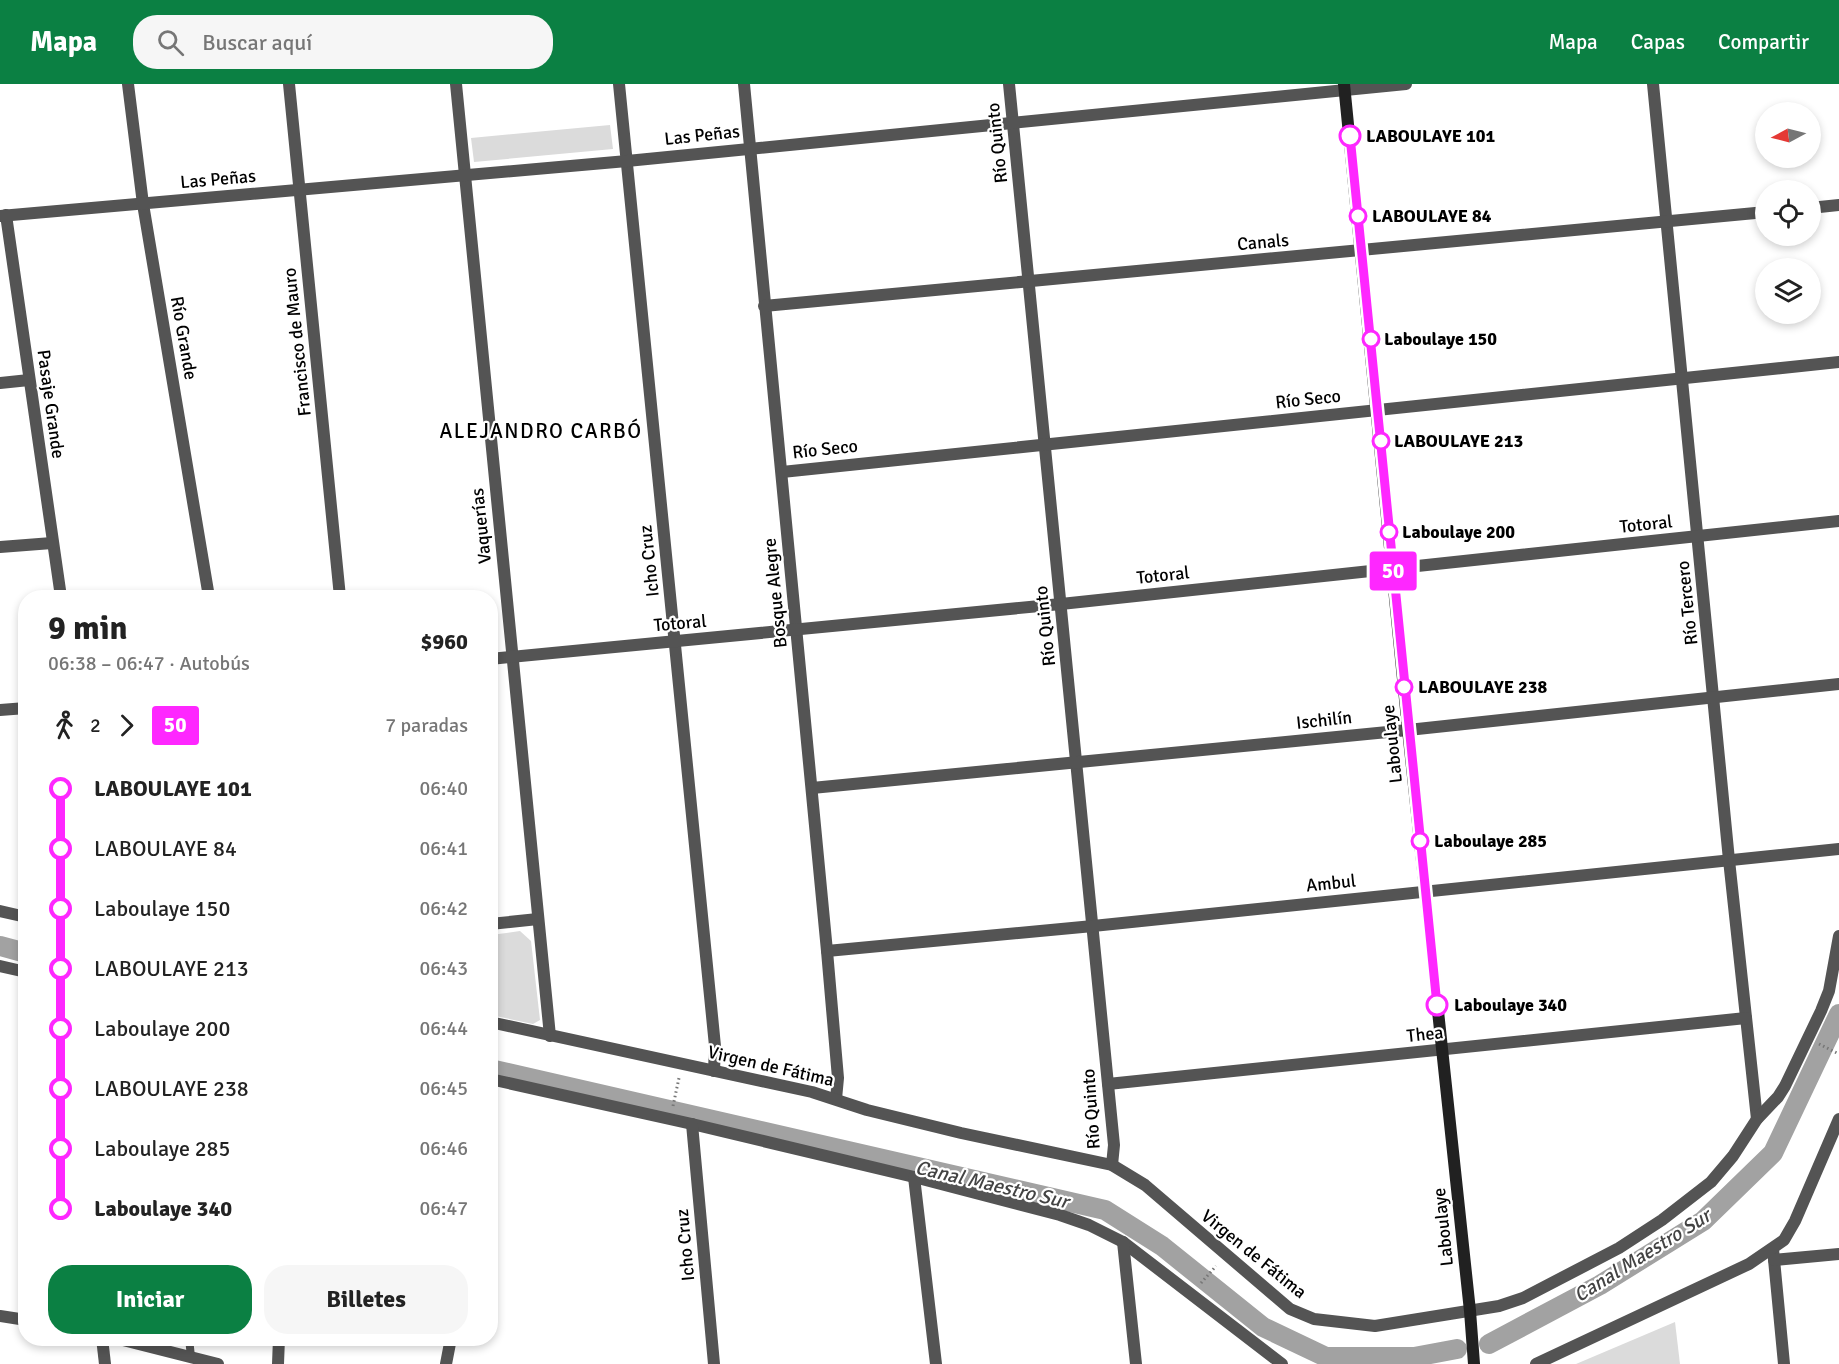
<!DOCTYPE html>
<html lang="es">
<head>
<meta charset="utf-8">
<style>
  :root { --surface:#fff; --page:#f6f6f6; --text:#222; --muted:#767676; --accent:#0b8043 }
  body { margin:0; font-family:Signika,sans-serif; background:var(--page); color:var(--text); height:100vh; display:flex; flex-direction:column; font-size:22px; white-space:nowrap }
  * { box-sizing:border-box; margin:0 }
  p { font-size:20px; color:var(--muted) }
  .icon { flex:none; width:33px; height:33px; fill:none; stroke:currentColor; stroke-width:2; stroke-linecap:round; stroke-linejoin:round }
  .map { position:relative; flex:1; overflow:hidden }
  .side { position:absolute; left:18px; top:506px; width:480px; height:756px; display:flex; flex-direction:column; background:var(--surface); border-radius:24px; box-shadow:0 3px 9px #0003 }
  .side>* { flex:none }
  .badge { padding:0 12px; border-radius:4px; font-size:21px; line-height:39px }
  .needle { width:39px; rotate:263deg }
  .tools { position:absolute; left:1755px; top:18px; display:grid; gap:12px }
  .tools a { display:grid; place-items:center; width:66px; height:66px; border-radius:50%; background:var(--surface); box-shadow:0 3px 9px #0003; font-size:30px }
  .map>.badge { position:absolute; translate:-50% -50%; box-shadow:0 0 0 3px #fff }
  .legs { display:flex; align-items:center; gap:9px; height:66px; padding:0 30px; font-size:20px }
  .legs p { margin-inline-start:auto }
  .summary { display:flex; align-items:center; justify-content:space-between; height:102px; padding:0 30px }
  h1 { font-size:33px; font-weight:700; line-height:45px }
  .button { display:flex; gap:12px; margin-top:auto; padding:12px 30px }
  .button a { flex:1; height:69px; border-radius:24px; background:var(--accent); color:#fff; font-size:24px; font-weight:700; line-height:69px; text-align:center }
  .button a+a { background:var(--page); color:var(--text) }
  ul { padding:0 30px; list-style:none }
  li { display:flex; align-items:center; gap:21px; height:60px; font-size:22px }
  li i { display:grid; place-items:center; width:9px; height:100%; margin:0 8px; background:currentColor }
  li i::after { content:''; width:15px; height:15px; margin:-8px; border:4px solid; border-radius:50%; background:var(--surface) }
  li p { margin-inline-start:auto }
  li:first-child i { background:linear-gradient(#0000 50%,currentColor 0) }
  li:last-child i { background:linear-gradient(currentColor 50%,#0000 0) }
  header { display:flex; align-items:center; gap:36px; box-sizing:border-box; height:84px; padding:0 30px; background:var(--accent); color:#fff }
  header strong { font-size:28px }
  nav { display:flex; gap:33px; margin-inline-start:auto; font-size:21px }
  .search { width:420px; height:54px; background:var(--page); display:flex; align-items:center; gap:15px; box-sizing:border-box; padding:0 21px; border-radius:24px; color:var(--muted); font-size:22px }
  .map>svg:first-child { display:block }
  .green { fill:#dbdbdb }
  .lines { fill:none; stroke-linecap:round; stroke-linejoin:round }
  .canal { stroke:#a2a2a2; stroke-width:20 }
  .path { stroke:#767676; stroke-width:3; stroke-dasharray:1.5 3; stroke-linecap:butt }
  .service { stroke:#545454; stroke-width:8 }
  .minor { stroke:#545454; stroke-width:12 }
  .secondary { stroke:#212121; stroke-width:12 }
  .line-1-casing { stroke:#fff; stroke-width:14 }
  .line-1 { stroke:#fe27ff; stroke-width:9 }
  .stop-1-dot { fill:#fff; stroke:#fe27ff; stroke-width:3 }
  .labels { text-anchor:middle; stroke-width:4.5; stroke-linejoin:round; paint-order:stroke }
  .street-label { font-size:18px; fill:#000; stroke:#fff }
  .stop-label { font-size:18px; font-weight:bold; fill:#000; stroke:#fff; text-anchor:start }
  .water-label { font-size:20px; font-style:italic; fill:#434343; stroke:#fff }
  .quarter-label { font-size:21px; letter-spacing:1.5px; fill:#000; stroke:#fff }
</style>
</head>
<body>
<header>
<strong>Mapa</strong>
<div class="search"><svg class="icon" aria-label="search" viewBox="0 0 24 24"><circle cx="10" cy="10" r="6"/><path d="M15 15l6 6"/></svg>Buscar aquí</div>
<nav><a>Mapa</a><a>Capas</a><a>Compartir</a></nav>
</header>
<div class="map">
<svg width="1839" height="1280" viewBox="0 0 1839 1280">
  <rect width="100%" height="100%" fill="#fff"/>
  <g class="green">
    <path d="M 610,41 L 613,65 L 474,78 L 471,54 Z"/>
    <path d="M 520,847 L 531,857 L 540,936 L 533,940 L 491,931 L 491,851 Z"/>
    <path d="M 1675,1238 L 1680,1280 L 1576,1280 Z"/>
  </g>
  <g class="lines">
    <g class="canal">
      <path d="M 0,862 L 26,869"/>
      <path d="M 490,985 L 1105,1126 L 1162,1162 L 1263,1243 L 1326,1273 L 1414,1273 L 1457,1265"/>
      <path d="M 1489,1260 L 1600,1201 L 1703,1137 L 1773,1069 L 1839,930"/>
    </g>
    <g class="path">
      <path d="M 1819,960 L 1839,970"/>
      <path d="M 673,1022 L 679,994"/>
      <path d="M 1201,1199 L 1216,1182"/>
    </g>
    <path class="service" d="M 189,1254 L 191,1273"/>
    <g class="minor">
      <path d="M 128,0 L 143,120 L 209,513"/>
      <path d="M 289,0 L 340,513"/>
      <path d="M 456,0 L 550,952"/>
      <path d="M 619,0 L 715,962 L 714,987"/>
      <path d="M 744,0 L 827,867 L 838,994 L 836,1015"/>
      <path d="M 1009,0 L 1114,1061 L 1112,1081"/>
      <path d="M 1653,0 L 1729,776 L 1757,1035"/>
      <path d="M 1810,124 L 1839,121"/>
      <path d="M 6,131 L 61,513"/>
      <path d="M 0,132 L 627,77 L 1406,0"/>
      <path d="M 764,222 L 1766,128"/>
      <path d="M 0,299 L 29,296"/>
      <path d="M 782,388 L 1839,278"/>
      <path d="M 0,463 L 52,459"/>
      <path d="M 490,575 L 1061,520 L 1839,437"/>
      <path d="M 0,626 L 26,624"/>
      <path d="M 812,704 L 1408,646 L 1839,600"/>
      <path d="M 0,827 L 26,833"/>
      <path d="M 490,840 L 538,835"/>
      <path d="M 827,867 L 1093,842 L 1839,765"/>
      <path d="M 0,882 L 26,888"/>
      <path d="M 490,938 L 812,1008 L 867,1026 L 961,1049 L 1112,1081 L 1145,1101 L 1290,1225 L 1314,1235 L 1375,1242 L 1499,1222 L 1523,1214 L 1619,1164 L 1662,1136 L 1711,1098 L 1733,1072 L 1757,1035 L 1778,1013 L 1785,1002 L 1821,927 L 1829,907 L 1839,852"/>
      <path d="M 490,995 L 692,1040 L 914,1093 L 1060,1131 L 1089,1141 L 1123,1158 L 1282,1280"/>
      <path d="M 1108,1000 L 1746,934"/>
      <path d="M 692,1040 L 714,1280"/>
      <path d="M 914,1093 L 936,1280"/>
      <path d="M 1123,1158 L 1136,1280"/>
      <path d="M 1773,1165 L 1784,1280"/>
      <path d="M 1774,1176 L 1839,1170"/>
      <path d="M 0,1232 L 26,1236"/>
      <path d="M 102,1254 L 105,1280"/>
      <path d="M 115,1254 L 218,1280"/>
      <path d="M 278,1280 L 279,1254"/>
      <path d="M 446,1280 L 451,1254"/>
      <path d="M 1536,1280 L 1749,1180 L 1784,1156 L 1795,1137 L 1839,1035"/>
    </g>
    <path class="secondary" d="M 1344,0 L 1408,646 L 1470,1227 L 1474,1280"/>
  </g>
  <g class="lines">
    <defs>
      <path id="line-1" d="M 1350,52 L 1437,921"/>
    </defs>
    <use href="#line-1" class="line-1-casing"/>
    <use href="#line-1" class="line-1"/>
  </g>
  <g class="stop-1-dot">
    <circle cx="1350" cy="52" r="10"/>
    <circle cx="1358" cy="132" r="8"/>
    <circle cx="1371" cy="255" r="8"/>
    <circle cx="1381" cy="357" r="8"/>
    <circle cx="1389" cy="448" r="8"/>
    <circle cx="1404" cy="603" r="8"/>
    <circle cx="1420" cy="757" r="8"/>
    <circle cx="1437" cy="921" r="10"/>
  </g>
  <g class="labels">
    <g class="street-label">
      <text transform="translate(702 51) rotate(-6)" y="6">Las Peñas</text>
      <text transform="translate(997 59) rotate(-96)" y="6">Río Quinto</text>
      <text transform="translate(218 95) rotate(-5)" y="6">Las Peñas</text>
      <text transform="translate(1263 158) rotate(-5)" y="6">Canals</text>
      <text transform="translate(184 254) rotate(80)" y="6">Río Grande</text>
      <text transform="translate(297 258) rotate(-96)" y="6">Francisco de Mauro</text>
      <text transform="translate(1308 315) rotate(-6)" y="6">Río Seco</text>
      <text transform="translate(51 320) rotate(82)" y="6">Pasaje Grande</text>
      <text transform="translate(825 365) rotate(-6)" y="6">Río Seco</text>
      <text transform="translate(1646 440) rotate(-6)" y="6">Totoral</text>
      <text transform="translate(481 442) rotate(-96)" y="6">Vaquerías</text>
      <text transform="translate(649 477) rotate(-96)" y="6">Icho Cruz</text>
      <text transform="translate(1163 491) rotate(-6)" y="6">Totoral</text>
      <text transform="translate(775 509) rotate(-96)" y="6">Bosque Alegre</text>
      <text transform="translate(1687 519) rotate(-96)" y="6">Río Tercero</text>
      <text transform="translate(680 539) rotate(-5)" y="6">Totoral</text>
      <text transform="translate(1045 542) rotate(-96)" y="6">Río Quinto</text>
      <text transform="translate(1324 636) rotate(-6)" y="6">Ischilín</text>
      <text transform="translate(1392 660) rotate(-96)" y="6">Laboulaye</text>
      <text transform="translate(1331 799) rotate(-6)" y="6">Ambul</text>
      <text transform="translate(1425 950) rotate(-6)" y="6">Thea</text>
      <text transform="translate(771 982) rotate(13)" y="6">Virgen de Fátima</text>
      <text transform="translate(1091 1025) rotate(-94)" y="6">Río Quinto</text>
      <text transform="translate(1443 1143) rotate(-96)" y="6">Laboulaye</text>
      <text transform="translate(685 1161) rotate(-95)" y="6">Icho Cruz</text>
      <text transform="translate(1254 1170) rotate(39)" y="6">Virgen de Fátima</text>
    </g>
    <g class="stop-label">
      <text x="1366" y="58">LABOULAYE 101</text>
      <text x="1372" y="138">LABOULAYE 84</text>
      <text x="1384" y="261">Laboulaye 150</text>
      <text x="1394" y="363">LABOULAYE 213</text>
      <text x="1402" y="454">Laboulaye 200</text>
      <text x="1418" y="609">LABOULAYE 238</text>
      <text x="1434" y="763">Laboulaye 285</text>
      <text x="1454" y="927">Laboulaye 340</text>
    </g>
    <g class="water-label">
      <text transform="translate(992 1100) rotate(13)" y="7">Canal Maestro Sur</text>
      <text transform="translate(1642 1171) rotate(-32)" y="7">Canal Maestro Sur</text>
    </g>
    <g class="quarter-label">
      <text x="541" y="354">ALEJANDRO CARBÓ</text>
    </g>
  </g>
</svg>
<div class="tools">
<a><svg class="needle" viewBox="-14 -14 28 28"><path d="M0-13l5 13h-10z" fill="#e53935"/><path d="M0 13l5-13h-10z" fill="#767676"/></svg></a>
<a><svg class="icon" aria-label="locate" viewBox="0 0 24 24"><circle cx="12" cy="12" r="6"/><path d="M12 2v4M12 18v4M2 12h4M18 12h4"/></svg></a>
<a><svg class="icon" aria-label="layers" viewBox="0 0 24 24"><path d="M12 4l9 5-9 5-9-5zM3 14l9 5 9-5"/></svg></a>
</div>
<b class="badge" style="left:1393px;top:487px;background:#fe27ff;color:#fff">50</b>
<section class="side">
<div class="summary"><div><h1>9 min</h1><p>06:38 – 06:47 · Autobús</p></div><b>$960</b></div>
<div class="legs"><svg class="icon" aria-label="walk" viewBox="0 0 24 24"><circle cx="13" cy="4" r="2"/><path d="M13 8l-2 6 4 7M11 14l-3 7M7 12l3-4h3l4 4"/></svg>2<svg class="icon" aria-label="forward" viewBox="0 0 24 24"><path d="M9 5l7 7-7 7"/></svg><b class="badge" style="background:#fe27ff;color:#fff">50</b><p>7 paradas</p></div>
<ul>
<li><i style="color:#fe27ff"></i><b>LABOULAYE 101</b><p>06:40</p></li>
<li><i style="color:#fe27ff"></i><span>LABOULAYE 84</span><p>06:41</p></li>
<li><i style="color:#fe27ff"></i><span>Laboulaye 150</span><p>06:42</p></li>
<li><i style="color:#fe27ff"></i><span>LABOULAYE 213</span><p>06:43</p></li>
<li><i style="color:#fe27ff"></i><span>Laboulaye 200</span><p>06:44</p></li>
<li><i style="color:#fe27ff"></i><span>LABOULAYE 238</span><p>06:45</p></li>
<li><i style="color:#fe27ff"></i><span>Laboulaye 285</span><p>06:46</p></li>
<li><i style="color:#fe27ff"></i><b>Laboulaye 340</b><p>06:47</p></li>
</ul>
<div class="button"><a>Iniciar</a><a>Billetes</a></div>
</section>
</div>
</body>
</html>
